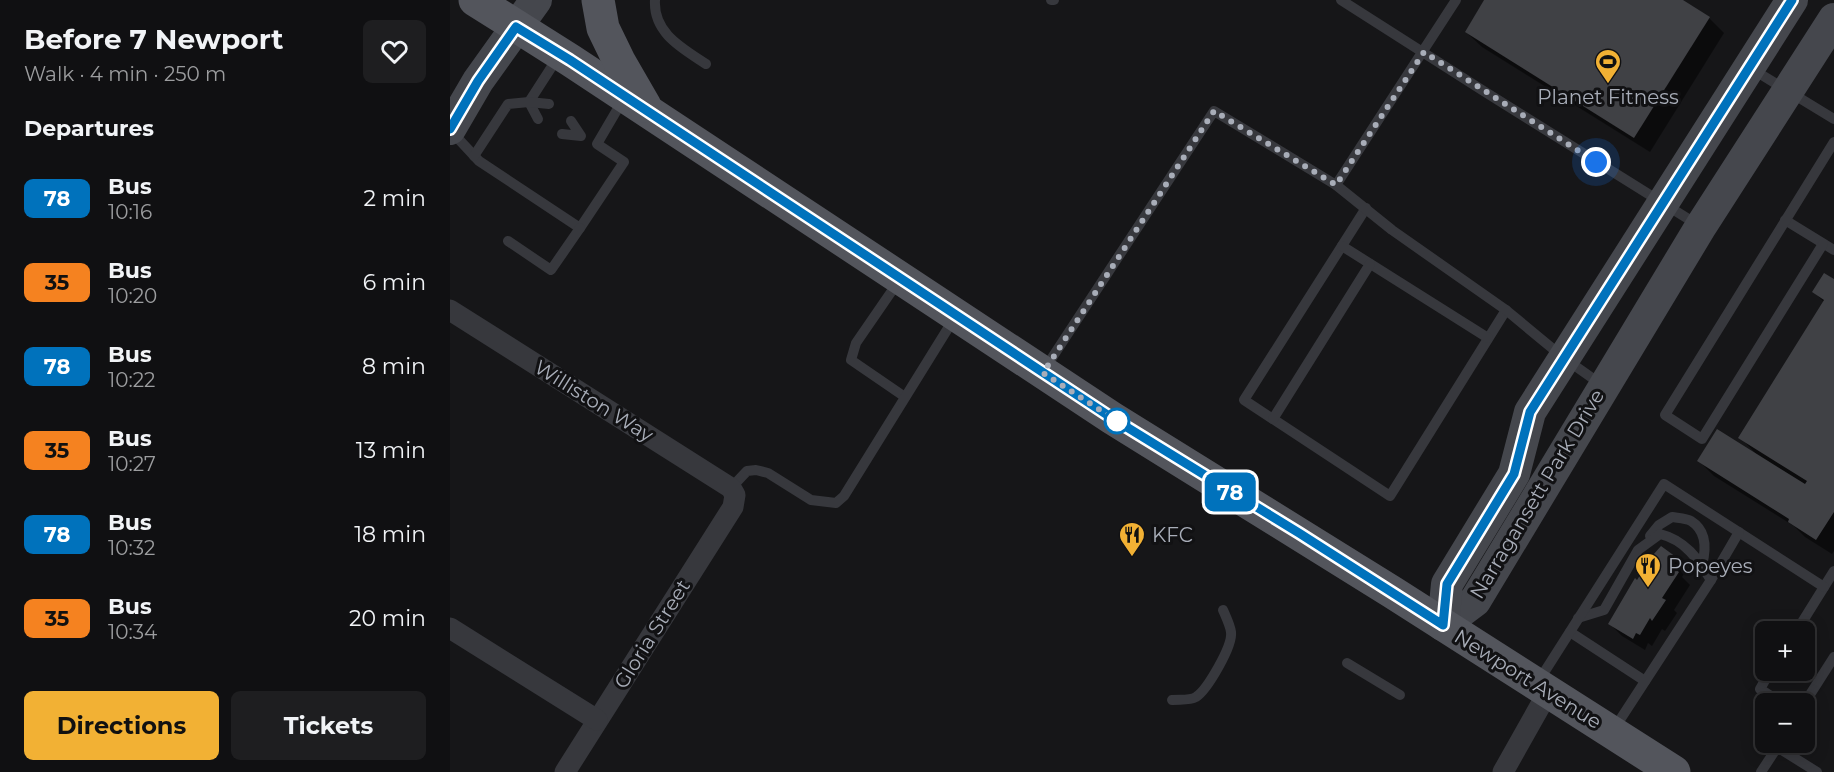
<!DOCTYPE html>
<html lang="en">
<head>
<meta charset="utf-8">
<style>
  :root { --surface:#101012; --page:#1e1e20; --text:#f1f3f6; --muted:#9c9d9f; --line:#303032; --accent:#f2b134 }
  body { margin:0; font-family:Montserrat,sans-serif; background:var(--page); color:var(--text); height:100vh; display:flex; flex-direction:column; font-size:22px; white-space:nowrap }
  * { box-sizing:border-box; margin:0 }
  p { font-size:20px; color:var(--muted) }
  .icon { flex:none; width:33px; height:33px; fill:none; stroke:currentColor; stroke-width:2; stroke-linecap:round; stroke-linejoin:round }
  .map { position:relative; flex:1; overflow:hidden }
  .side { display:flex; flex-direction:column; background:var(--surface); width:450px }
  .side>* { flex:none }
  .badge { padding:0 12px; border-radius:9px; font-size:21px; line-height:39px }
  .buttons { position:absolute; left:1305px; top:621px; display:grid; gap:12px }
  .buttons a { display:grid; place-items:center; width:60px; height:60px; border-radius:9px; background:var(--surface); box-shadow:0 3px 15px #0003,0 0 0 2px var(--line); font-size:30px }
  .you { position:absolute; width:30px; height:30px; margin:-15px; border:4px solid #fff; border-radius:50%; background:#1a73e8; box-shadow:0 0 0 9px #1a73e833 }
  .map>.badge { position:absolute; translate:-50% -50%; box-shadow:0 0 0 3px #fff }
  h2 { padding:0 24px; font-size:22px; line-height:54px }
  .round { display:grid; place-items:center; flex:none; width:63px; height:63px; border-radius:9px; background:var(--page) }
  .headline { display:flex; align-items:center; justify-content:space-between; height:102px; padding:0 24px }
  h1 { font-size:28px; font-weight:700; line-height:45px }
  .button { display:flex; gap:12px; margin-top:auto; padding:12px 24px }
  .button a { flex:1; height:69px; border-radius:9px; background:var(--accent); color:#111; font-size:24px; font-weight:700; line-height:69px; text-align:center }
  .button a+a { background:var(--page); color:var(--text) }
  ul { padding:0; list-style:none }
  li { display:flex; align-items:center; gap:18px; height:84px; padding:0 24px }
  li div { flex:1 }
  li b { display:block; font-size:22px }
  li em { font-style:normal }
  li .badge { min-width:66px; font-weight:700; text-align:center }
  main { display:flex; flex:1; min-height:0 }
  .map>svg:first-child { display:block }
  .shadow { fill:#0007 }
  .building { fill:#404145 }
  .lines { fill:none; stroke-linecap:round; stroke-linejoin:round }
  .lane { stroke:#37383d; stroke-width:10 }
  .street { stroke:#37383d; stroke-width:21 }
  .secondary { stroke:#45474d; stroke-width:32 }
  .primary { stroke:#53555c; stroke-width:33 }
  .line-casing { stroke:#fff; stroke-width:14 }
  .line { stroke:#0072bc; stroke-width:9 }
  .walk { stroke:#a8adb8; stroke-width:6; stroke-dasharray:0 10.8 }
  .stop-dot { fill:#fff; stroke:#0072bc; stroke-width:3 }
  .labels { text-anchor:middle; stroke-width:6; stroke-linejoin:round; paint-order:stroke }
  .poi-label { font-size:20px; fill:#a8adb8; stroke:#111113; text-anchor:start }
  .street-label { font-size:20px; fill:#a8adb8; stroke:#111113 }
</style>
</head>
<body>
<main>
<section class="side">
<div class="headline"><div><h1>Before 7 Newport</h1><p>Walk · 4 min · 250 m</p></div><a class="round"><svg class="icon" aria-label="heart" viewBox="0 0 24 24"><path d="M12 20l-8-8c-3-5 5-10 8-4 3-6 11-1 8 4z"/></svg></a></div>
<h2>Departures</h2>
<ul>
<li><span class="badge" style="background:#0072bc;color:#fff">78</span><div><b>Bus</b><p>10:16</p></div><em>2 min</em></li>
<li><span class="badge" style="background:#f58220;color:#111">35</span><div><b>Bus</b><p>10:20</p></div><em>6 min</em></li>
<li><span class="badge" style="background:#0072bc;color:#fff">78</span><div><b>Bus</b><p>10:22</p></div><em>8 min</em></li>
<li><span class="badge" style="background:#f58220;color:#111">35</span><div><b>Bus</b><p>10:27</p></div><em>13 min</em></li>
<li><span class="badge" style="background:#0072bc;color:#fff">78</span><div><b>Bus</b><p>10:32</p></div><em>18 min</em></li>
<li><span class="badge" style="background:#f58220;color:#111">35</span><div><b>Bus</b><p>10:34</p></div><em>20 min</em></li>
</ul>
<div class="button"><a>Directions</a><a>Tickets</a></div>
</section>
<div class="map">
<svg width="1384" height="772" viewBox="0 0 1384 772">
  <rect width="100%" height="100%" fill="#161618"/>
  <g class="shadow">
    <path d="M 1036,0 L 1230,0 L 1259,18 L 1274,33 L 1200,152 L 1032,47 L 1016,32 Z"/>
    <path d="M 1374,275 L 1384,281 L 1384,551 L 1382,554 L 1355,537 L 1344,526 L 1264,476 L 1249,461 L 1307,455 L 1290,437 L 1374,302 L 1364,292 Z"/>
    <path d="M 1225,558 L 1237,569 L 1232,577 L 1240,585 L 1224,610 L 1227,613 L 1215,631 L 1212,629 L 1202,646 L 1198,643 L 1195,650 L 1172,636 L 1160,624 L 1188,582 Z"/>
  </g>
  <g class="building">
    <path d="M 1034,0 L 1233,0 L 1260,17 L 1184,138 L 1015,32 Z"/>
    <path d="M 1374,273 L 1384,279 L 1384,512 L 1366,540 L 1338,522 L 1339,519 L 1247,461 L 1267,429 L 1355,484 L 1357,481 L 1288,438 L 1374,300 L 1362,292 Z"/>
    <path d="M 1211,546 L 1226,557 L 1220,566 L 1229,572 L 1212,598 L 1216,600 L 1202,621 L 1200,618 L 1190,635 L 1186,633 L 1183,639 L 1158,624 L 1185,578 L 1187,580 L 1203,555 Z"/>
  </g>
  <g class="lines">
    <g class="lane">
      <path d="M 205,0 C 203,33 232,48 256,64"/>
      <path d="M 601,0 L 604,0"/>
      <path d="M 891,0 L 1032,90 L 1248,225"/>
      <path d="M 1302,69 L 1384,119"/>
      <path d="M 79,102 L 108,57"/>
      <path d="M 79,102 L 88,119"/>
      <path d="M 0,130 L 29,161 L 130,228 L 174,162 L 147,144 L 174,98"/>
      <path d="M 112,134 L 131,136 L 121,121"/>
      <path d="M 24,156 L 58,104 L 79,102 L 99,104"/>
      <path d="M 886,185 L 1006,0"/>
      <path d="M 916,208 L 794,400 L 940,496 L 1056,310"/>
      <path d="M 1335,220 L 1384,250"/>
      <path d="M 58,241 L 101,270 L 130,228"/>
      <path d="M 1373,244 L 1252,439 L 1215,415 L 1384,142"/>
      <path d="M 892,246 L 1038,338"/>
      <path d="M 448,282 L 406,343 L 401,360 L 455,397"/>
      <path d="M 594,370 L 764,111 L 886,185 L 942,230 L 1056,310 L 1114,358 L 1152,385"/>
      <path d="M 823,419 L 920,264"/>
      <path d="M 281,488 L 297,471 L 306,470 L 318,473 L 361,500 L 386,503 L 394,496 L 505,317"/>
      <path d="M 1200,536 L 1209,525 L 1222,517 C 1227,518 1236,518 1241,521 C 1257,531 1256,550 1252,565"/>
      <path d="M 1128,618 L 1154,610 L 1188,550 L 1210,534 C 1235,540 1248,559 1261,580"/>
      <path d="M 1120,632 L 1195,681"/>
      <path d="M 1346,632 L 1384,571"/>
      <path d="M 897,663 L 950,695"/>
      <path d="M 1321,670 L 1310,689 L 1333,704"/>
      <path d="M 1088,682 L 1214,484 L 1374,587"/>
      <path d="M 722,700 C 730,699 739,701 746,697 C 757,690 783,646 781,632 C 780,625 776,617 773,610"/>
      <path d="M 1354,704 L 1384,657"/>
      <path d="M 1164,729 L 1261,580 L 1289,532"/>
      <path d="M 1327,747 L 1367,772"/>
      <path d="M 1311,772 L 1330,743"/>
    </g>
    <g class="street">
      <path d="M 0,310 L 281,488 L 285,495 L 283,507 L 115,772"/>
      <path d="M 0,628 L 147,720"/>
      <path d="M 1053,772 L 1098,692"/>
    </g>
    <g class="secondary">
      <path d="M 0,129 L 28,81 L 86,0"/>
      <path d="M 993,625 L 1025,601 L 1251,226 L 1384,19"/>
      <path d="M 993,625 L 997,584 L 1064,474 L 1080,412 L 1342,0"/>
    </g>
    <g class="primary">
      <path d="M 25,0 L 120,60 L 662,418 L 942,592 L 1224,772"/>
      <path d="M 148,0 L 153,28 L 169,61 L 195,106"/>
    </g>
  </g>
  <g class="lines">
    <defs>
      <path id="line" d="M 0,129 L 28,81 L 66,27 L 120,60 L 662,418 L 849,533 L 993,625 L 997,584 L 1064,474 L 1080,412 L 1342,0"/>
    </defs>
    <use href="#line" class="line-casing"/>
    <use href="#line" class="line"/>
    <path class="walk" d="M 667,421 L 593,373 L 764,111 L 886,185 L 974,52 L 1146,162"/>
  </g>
  <defs>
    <symbol id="stadium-pin" viewBox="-11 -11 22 30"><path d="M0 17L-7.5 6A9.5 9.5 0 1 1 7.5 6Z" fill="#f2b134" stroke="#111113"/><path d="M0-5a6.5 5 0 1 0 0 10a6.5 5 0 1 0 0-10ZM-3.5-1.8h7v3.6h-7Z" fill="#111"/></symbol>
    <symbol id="restaurant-pin" viewBox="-11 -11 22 30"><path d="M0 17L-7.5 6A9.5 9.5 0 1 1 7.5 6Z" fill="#f2b134" stroke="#111113"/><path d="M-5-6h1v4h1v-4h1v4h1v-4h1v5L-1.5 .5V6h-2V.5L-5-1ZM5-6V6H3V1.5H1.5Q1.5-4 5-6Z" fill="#111"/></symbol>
  </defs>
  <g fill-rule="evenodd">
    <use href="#stadium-pin" x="1143" y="47" width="30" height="40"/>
    <use href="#restaurant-pin" x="667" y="520" width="30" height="40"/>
    <use href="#restaurant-pin" x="1183" y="551" width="30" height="40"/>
  </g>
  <circle class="stop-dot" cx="667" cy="421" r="12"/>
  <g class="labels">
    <g class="poi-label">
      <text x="1158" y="104" text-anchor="middle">Planet Fitness</text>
      <text x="702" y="542">KFC</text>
      <text x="1218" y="573">Popeyes</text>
    </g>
    <g class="street-label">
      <text transform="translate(144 401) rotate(32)" y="7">Williston Way</text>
      <text transform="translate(1087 494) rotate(-59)" y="7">Narragansett Park Drive</text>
      <text transform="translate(202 634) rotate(-58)" y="7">Gloria Street</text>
      <text transform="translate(1078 679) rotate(32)" y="7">Newport Avenue</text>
    </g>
  </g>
</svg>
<div class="buttons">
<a>+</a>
<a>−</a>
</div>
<div class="you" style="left:1146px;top:162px"></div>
<b class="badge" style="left:780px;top:492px;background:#0072bc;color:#fff">78</b>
</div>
</main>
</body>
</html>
